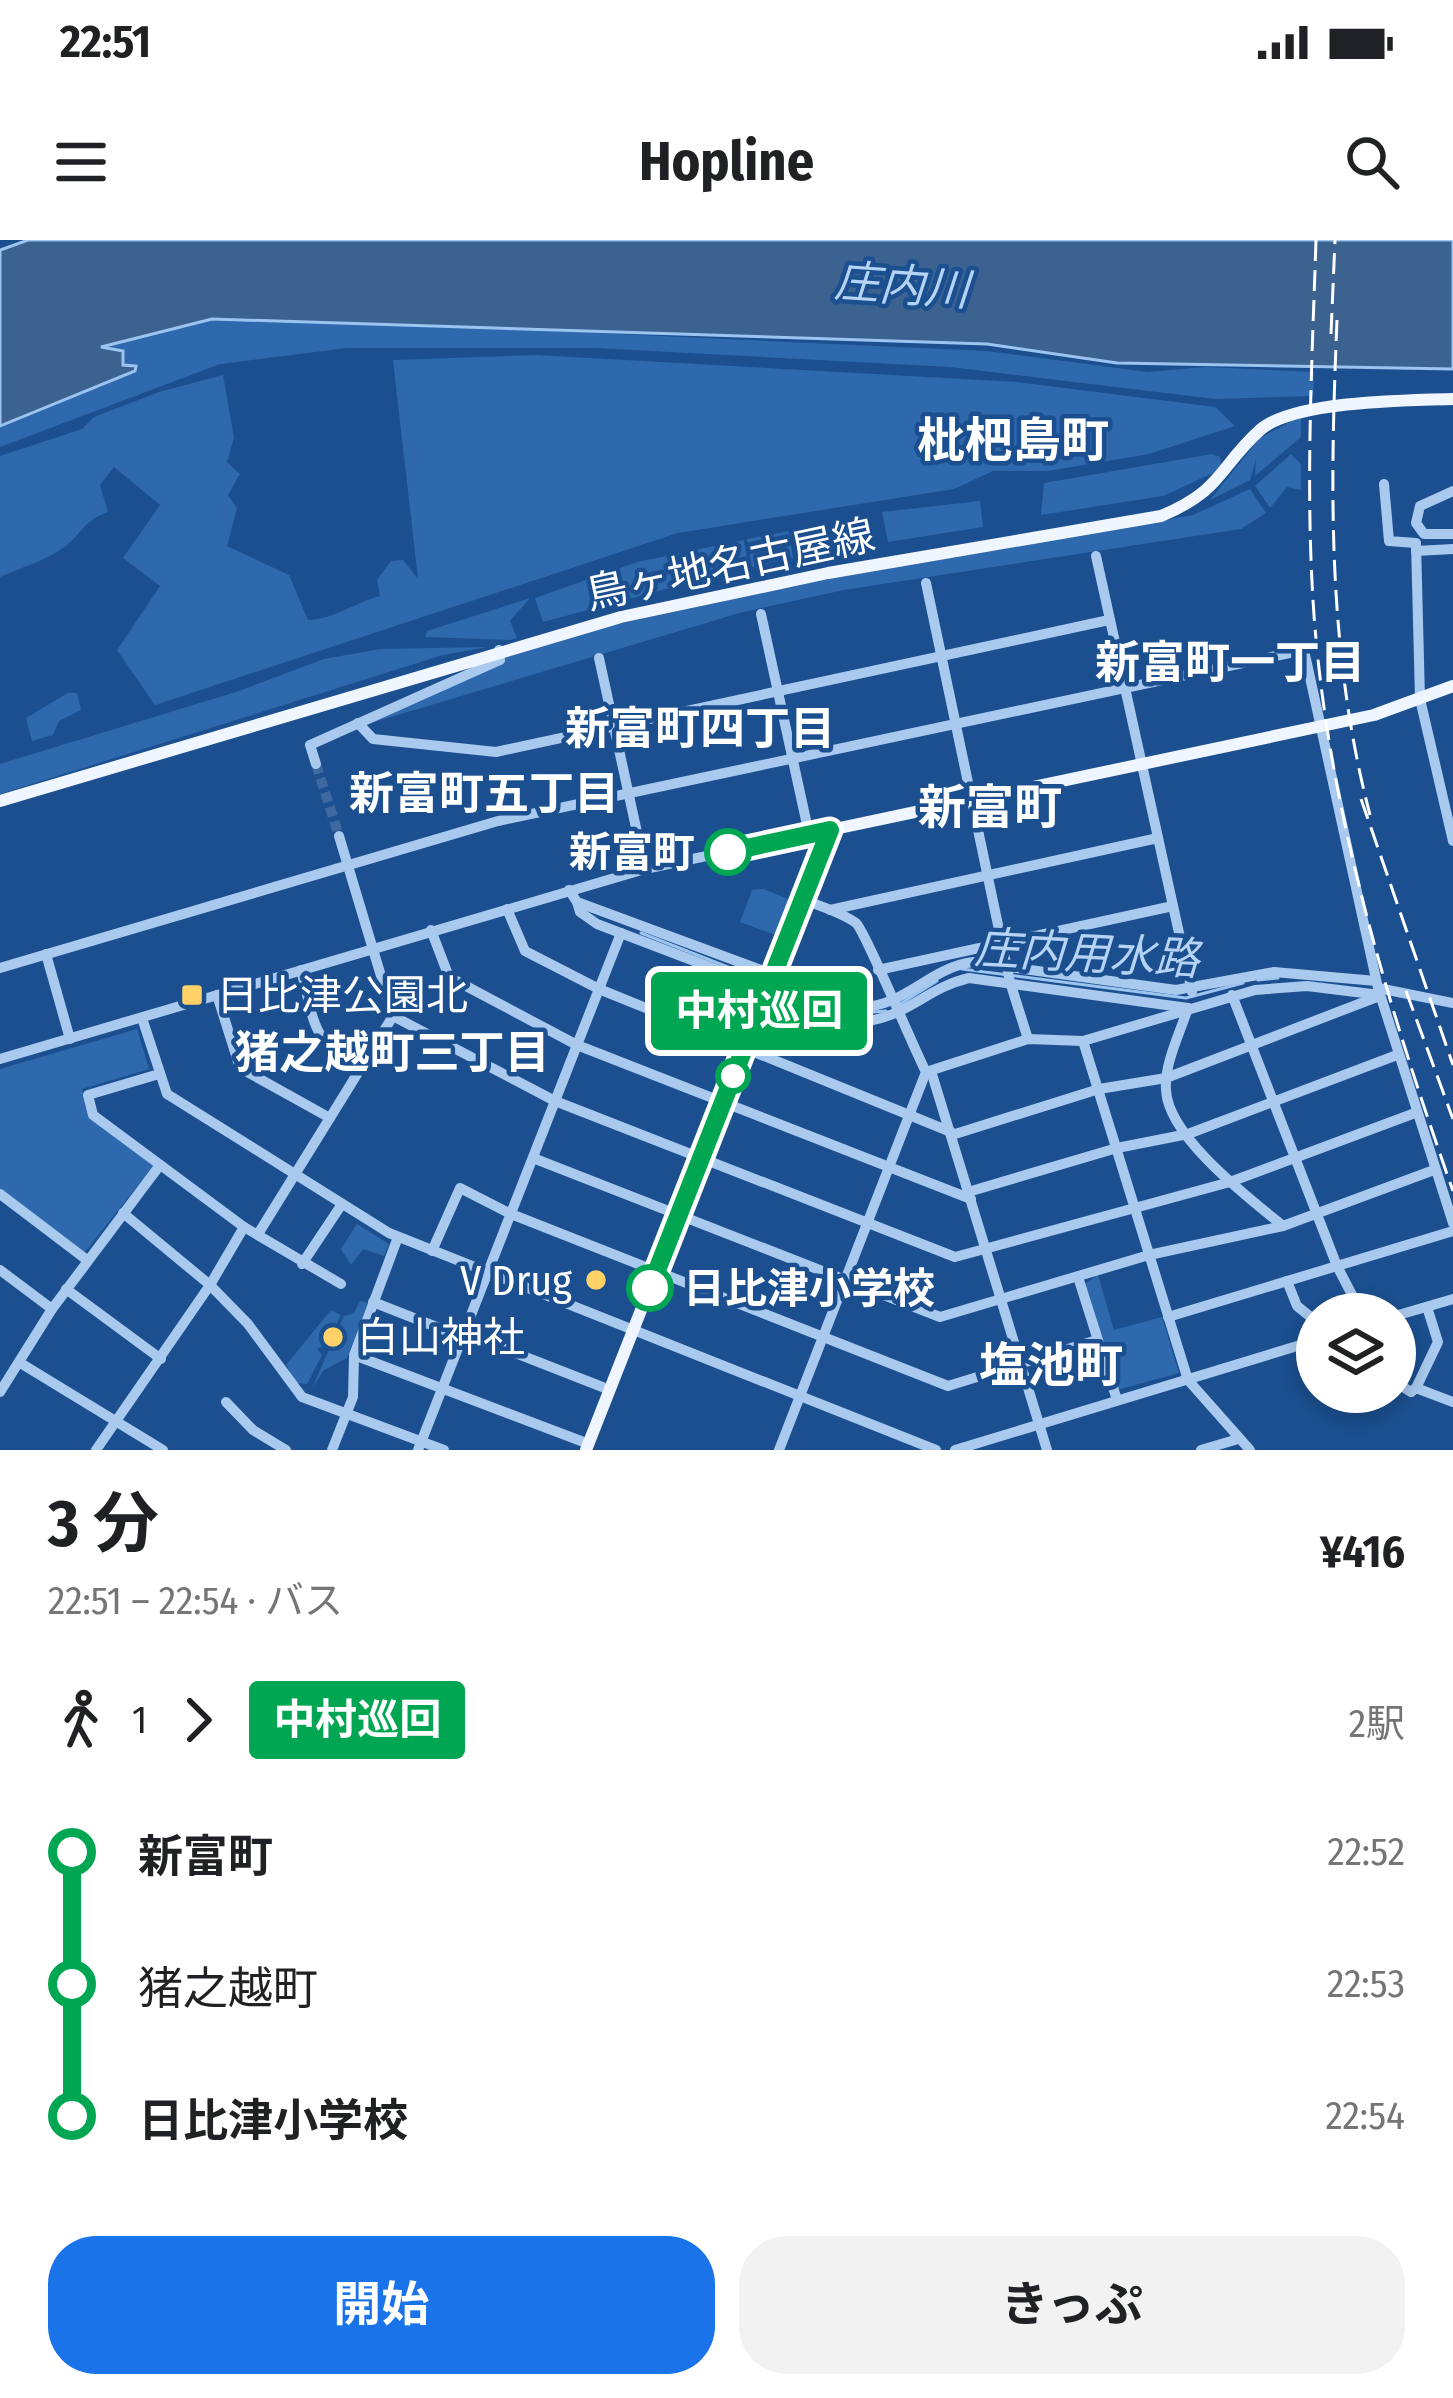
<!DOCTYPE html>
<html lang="ja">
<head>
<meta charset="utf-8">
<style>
  :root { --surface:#fff; --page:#f2f2f2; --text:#202124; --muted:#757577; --accent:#1a73e8 }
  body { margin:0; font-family:"Fira Sans Condensed","Noto Sans JP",sans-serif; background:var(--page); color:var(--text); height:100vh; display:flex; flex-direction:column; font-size:45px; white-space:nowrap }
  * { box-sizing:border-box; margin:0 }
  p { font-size:39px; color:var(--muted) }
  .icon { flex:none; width:66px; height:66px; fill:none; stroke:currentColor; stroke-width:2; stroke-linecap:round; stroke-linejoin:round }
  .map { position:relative; height:1210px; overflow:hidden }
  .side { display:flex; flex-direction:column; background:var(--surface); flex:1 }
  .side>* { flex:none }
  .badge { padding:0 24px; border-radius:9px; font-size:42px; line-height:78px }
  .controls { position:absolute; left:1296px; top:1053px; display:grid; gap:24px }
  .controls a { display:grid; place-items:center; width:120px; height:120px; border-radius:50%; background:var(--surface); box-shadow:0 6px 18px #0003; font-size:60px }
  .map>.badge { position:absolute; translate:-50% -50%; box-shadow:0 0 0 6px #fff }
  .legs { display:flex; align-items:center; gap:18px; height:132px; padding:0 48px; font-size:39px }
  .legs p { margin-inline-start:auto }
  .head { display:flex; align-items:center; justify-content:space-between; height:204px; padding:0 48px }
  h1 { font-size:66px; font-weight:700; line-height:90px }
  .primary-button { display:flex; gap:24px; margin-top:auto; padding:24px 48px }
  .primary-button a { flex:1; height:138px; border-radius:48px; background:var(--accent); color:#fff; font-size:48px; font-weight:700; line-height:138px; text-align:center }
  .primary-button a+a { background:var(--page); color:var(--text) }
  ul { padding:0 48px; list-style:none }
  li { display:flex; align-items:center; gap:42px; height:132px; font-size:45px }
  li i { display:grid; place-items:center; width:18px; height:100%; margin:0 15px; background:currentColor }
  li i::after { content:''; width:30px; height:30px; margin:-15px; border:9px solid; border-radius:50%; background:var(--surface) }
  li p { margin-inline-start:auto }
  li:first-child i { background:linear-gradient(#0000 50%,currentColor 0) }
  li:last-child i { background:linear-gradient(currentColor 50%,#0000 0) }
  .status { display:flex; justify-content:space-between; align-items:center; height:84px; padding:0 60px; background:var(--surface); direction:ltr }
  .status svg { height:33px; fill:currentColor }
  header { display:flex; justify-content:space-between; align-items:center; height:156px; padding:0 48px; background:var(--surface); font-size:54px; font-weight:700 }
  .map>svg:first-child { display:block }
  .green { fill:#2e69ad }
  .water { fill:#3c6290; stroke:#9cc4f0; stroke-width:3 }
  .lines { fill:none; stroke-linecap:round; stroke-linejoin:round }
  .stream { stroke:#9cc4f0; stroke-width:3 }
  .minor-tunnel { stroke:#3d69a0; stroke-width:10; stroke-dasharray:10 5; stroke-linecap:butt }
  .minor { stroke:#a9c9ee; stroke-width:10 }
  .major { stroke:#f0f6ff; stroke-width:12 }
  .rail { stroke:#fff; stroke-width:3; stroke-dasharray:21 9; stroke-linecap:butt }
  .line-1-casing { stroke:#fff; stroke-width:27 }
  .line-1 { stroke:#00a651; stroke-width:18 }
  .stop-1-dot { fill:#fff; stroke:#00a651; stroke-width:6 }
  .poi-dot { fill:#ffd166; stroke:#1b4f8f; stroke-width:4.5 }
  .labels { text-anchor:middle; stroke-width:9; stroke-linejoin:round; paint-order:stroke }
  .street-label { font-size:42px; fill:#fff; stroke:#1b4f8f }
  .stop-label { font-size:42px; font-weight:bold; fill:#fff; stroke:#1b4f8f; text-anchor:end }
  .poi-label { font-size:42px; fill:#fff; stroke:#1b4f8f; text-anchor:start }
  .water-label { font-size:45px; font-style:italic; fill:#b5d3f5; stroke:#1b4f8f }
  .neighbourhood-label { font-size:45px; font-weight:bold; fill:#fff; stroke:#1b4f8f }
  .quarter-label { font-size:48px; font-weight:bold; fill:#fff; stroke:#1b4f8f }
</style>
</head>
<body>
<div class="status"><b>22:51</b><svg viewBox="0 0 49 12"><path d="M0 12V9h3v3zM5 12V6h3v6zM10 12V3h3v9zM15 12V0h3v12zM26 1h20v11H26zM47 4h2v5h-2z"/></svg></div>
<header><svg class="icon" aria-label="menu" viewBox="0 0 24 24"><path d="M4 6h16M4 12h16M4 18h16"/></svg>Hopline<svg class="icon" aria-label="search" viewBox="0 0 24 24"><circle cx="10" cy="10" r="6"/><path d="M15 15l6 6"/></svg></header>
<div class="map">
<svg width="1453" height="1210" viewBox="0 0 1453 1210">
  <rect width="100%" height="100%" fill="#1b4f8f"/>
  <g class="green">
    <path d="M 223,76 L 987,111 L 1148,132 L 1205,127 L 1314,132 L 1313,156 L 1215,159 L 950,127 L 594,108 L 347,108 L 220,124 L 0,207 L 0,186 L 135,131 L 123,125 L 123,111 L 97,109 Z"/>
    <path d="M 536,115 L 1017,142 L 1215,167 L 1235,186 L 1149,214 L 1048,231 L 993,231 L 954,249 L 678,293 L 155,465 L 117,410 L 160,346 L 123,318 L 160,265 L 114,227 L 100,245 L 108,272 C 81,282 83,294 63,308 C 43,322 22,327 0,337 L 0,216 L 82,189 L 94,177 L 159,152 L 223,135 L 234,198 L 227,222 L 240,234 L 228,255 L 237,268 L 227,306 L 289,335 L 308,380 C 336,379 353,363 380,356 L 377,340 L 391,321 L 403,320 L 418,339 L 393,120 Z"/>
    <path d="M 1301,176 L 1301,197 L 1255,236 L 1256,219 L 1250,240 L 1210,260 L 1260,198 Z"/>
    <path d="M 1212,214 L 1220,217 L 1222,229 L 1163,256 L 1041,275 L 1044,243 Z"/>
    <path d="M 1291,214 L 1301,224 L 1301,250 L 1287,247 L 1270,268 L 1255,246 Z"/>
    <path d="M 1250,249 L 1266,273 L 1241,289 L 844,350 L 743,372 L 371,483 L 516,412 L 591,390 L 831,338 L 1193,275 Z"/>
    <path d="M 980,261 L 983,287 L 888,302 L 882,272 Z"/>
    <path d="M 789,291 L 793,318 L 752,327 L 747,299 Z"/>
    <path d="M 744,300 L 748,327 L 543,382 L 535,358 L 637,322 Z"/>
    <path d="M 530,358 L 510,381 L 517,398 L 511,400 L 425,397 L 427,391 Z"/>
    <path d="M 487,407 L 443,415 L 0,554 L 0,524 L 239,451 L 324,419 L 380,409 Z"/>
    <path d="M 68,453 L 77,453 L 81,470 L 59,481 L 53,495 L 32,501 L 26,478 Z"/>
    <path d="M 763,649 L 791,660 L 778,696 L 740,682 L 752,650 Z"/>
    <path d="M 137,789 L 149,829 L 82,849 L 91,878 L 154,925 L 85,1012 L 0,949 L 0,829 Z"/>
    <path d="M 357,984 L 389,1004 L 384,1016 L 363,1009 L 351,1025 L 341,1009 Z"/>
    <path d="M 1098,1035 L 1114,1090 L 1162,1077 L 1179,1133 L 1117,1150 L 1084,1044 Z"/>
    <path d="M 360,1061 L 368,1063 L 347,1118 L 324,1130 L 312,1148 L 344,1076 L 354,1073 Z"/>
    <path d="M 331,1070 L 341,1075 L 327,1104 L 317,1109 L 322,1115 L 307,1144 L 296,1143 L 286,1125 Z"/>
  </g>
  <path class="water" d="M 28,0 L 1453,0 L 1453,129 L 1117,123 L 987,104 L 212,79 L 101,107 L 123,111 L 123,125 L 136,126 L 135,131 L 0,186 L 0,10 Z"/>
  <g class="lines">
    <g class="stream">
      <path d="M 641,693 L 761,740"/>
      <path d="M 962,729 L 1186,758 L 1243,743"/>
      <path d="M 1258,740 L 1278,738"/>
      <path d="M 810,759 L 858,773 L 886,771"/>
      <path d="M 900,764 L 937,741"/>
    </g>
    <path class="minor-tunnel" d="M 316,524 L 339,596"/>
    <g class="minor">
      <path d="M 1384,244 L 1389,301 L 1416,303 L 1420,459 L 1453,601"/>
      <path d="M 1453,251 L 1420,266 L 1416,283 L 1424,294 L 1453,294"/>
      <path d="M 1416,311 L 1453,309"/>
      <path d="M 1096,316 L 1192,752"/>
      <path d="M 926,343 L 1010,742 L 1028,799"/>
      <path d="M 761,374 L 809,594"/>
      <path d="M 599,418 L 645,629"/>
      <path d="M 358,483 L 373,499 L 496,512 L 1109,380"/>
      <path d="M 316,524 L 310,505 L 500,420 L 499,410"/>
      <path d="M 339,596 L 393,776 L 555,861 L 955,1017 L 1230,942 L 1415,873"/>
      <path d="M 569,650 L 577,662 L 861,767 C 904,767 931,727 973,722 L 1176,750 L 1274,732 L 1376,741"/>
      <path d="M 577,662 L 580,672 L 597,684 L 854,782 C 903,782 925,748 969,738 L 1188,768"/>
      <path d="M 507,669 L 525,711 L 599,749 L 951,892"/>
      <path d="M 830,670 L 1158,598"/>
      <path d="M 431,690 L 449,737 L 577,805 L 971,959"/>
      <path d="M 46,714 L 70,799"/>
      <path d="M 0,728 L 498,581 L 1304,410 L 1378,748 L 1453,983"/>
      <path d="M 301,730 C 314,779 311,806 362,826"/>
      <path d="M 878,730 L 1173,666"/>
      <path d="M 1378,748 L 1453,763"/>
      <path d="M 217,755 L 240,828 L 330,878"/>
      <path d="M 1232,755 L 1337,1026 L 1362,1074"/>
      <path d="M 1188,768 C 1180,793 1164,824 1166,850 C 1168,897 1249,958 1283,986 L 1434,930"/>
      <path d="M 142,778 L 167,854 L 389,993 L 936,1210"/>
      <path d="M 1083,801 L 1188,1140 L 1250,1210"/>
      <path d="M 0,819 L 645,629 L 830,590"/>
      <path d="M 931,831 L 1047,1210"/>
      <path d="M 926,832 L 1028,799 L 1083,801 L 1255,750 L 1307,746 L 1380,755"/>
      <path d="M 159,834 L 88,855 L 93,875 L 244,987 L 341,1044"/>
      <path d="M 952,895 L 1099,849 L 1166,838 L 1377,757"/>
      <path d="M 533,918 L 940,1077 L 1149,1015 L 1283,986"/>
      <path d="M 968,952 L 1117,908 L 1188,894 L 1397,815"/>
      <path d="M 0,954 L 87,1020"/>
      <path d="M 123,973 L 210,1045 L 248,1084 L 302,1157 L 444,1210"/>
      <path d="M 258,994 L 393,776"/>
      <path d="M 432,1011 L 460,948 L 511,974 L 948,1146 L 1097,1100"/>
      <path d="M 302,1024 L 342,964"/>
      <path d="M 0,1030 L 52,1069"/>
      <path d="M 1078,1037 L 1117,1160"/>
      <path d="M 1287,1041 L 1297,1066 L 1317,1082"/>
      <path d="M 66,1049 L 161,1119"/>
      <path d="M 373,1062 L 462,1097"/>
      <path d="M 1395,1076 L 1453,1059"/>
      <path d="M 1168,1077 L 1453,991"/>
      <path d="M 464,1093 L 610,1150"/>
      <path d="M 354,1115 L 398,997"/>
      <path d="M 22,1124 L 163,1210"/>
      <path d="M 1395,1142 L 1411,1152 L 1416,1148 L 1453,1162"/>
      <path d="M 1416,1148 L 1438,1102 L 1427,1067"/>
      <path d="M 0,1152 L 52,1069 L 160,925"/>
      <path d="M 226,1162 L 253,1190 L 286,1210"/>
      <path d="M 96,1210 L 210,1045 L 244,987"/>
      <path d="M 332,1210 L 353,1157 L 354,1115 L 589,1204"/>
      <path d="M 418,1210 L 621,693"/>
      <path d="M 779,1210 L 926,832 C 914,809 865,691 856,683 C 841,672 819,666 802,659"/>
      <path d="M 955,1210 L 1317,1100"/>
      <path d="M 1201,1210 L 1238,1199"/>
    </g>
    <g class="major">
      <path d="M 0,561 L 621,377 L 828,333 L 1161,276 C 1223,250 1218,228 1260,190 C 1293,161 1407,160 1453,159"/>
      <path d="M 586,1210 L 830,590 L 1374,475 L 1453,446"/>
    </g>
    <g class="rail">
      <path d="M 1316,0 C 1312,125 1305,250 1314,375 C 1328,569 1388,767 1453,951"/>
      <path d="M 1337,80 C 1330,248 1327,411 1370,575"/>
      <path d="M 1331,94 L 1335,0"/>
      <path d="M 1361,559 L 1453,825"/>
      <path d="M 1406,751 L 1453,879"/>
    </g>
  </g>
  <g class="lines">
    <defs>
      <path id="line-1" d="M 650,1048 L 830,590 L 728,612"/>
    </defs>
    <use href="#line-1" class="line-1-casing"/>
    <use href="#line-1" class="line-1"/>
  </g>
  <g class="stop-1-dot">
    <circle cx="728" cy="612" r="21"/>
    <circle cx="733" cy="836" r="15"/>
    <circle cx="650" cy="1048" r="21"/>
  </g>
  <g class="poi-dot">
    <rect x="180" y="743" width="24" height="24" rx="6"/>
    <circle cx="596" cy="1040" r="12"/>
    <circle cx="333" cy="1097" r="12"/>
  </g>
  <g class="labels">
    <g class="street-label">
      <text transform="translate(730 324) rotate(-12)" y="15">鳥ヶ地名古屋線</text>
    </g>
    <g class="stop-label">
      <text x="695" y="627">新富町</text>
      <text x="683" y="1063" text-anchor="start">日比津小学校</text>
    </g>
    <g class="poi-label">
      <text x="216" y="770">日比津公園北</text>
      <text x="572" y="1055" text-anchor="end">V Drug</text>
      <text x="357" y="1112">白山神社</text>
    </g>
    <g class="water-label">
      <text transform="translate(902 45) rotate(4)" y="16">庄内川</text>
      <text transform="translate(1087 713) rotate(3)" y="16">庄内用水路</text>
    </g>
    <g class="neighbourhood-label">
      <text x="1230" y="438">新富町一丁目</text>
      <text x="700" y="504">新富町四丁目</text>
      <text x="484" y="569">新富町五丁目</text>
      <text x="392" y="828">猪之越町三丁目</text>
    </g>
    <g class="quarter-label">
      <text x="1013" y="217">枇杷島町</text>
      <text x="990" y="584">新富町</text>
      <text x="1051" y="1142">塩池町</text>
    </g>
  </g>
</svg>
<div class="controls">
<a><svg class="icon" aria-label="layers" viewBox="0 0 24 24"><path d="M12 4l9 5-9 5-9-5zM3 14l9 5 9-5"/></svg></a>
</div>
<b class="badge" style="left:759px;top:771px;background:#00a651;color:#fff">中村巡回</b>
</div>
<section class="side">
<div class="head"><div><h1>3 分</h1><p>22:51 – 22:54 · バス</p></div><b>¥416</b></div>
<div class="legs"><svg class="icon" aria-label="walk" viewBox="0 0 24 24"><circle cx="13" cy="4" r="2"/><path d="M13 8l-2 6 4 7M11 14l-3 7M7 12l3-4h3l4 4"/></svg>1<svg class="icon" aria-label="forward" viewBox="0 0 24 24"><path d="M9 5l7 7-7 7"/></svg><b class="badge" style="background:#00a651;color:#fff">中村巡回</b><p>2駅</p></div>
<ul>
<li><i style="color:#00a651"></i><b>新富町</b><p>22:52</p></li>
<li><i style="color:#00a651"></i><span>猪之越町</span><p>22:53</p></li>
<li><i style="color:#00a651"></i><b>日比津小学校</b><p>22:54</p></li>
</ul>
<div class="primary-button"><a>開始</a><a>きっぷ</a></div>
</section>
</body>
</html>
